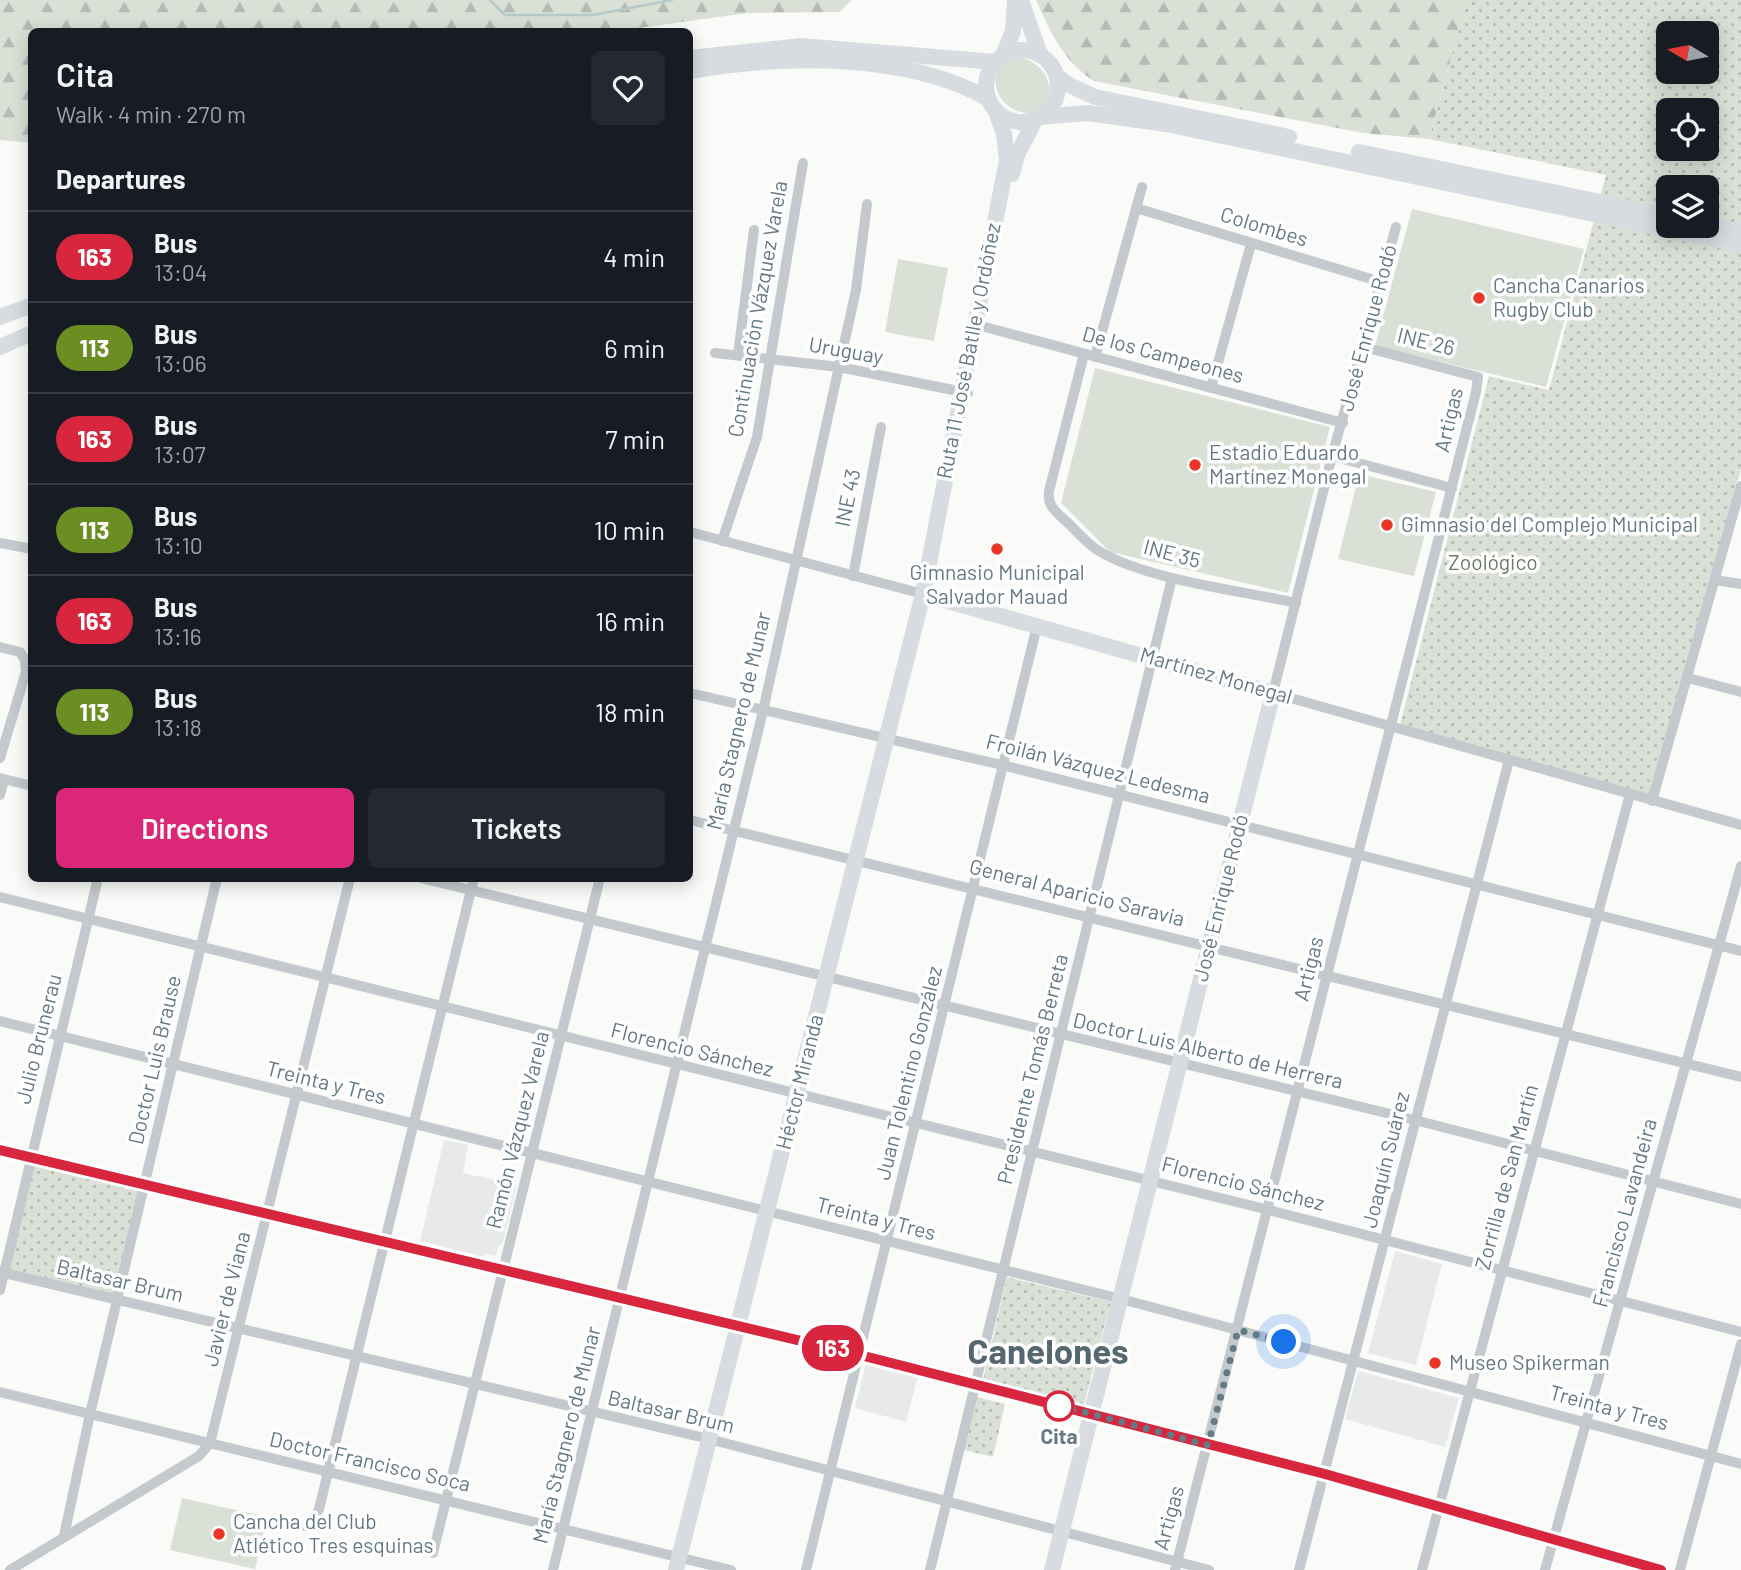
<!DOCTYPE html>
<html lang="en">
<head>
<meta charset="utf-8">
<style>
  :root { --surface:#171b24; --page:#242831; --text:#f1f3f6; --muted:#9ea1a6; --line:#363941; --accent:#db2777 }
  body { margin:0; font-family:Barlow,sans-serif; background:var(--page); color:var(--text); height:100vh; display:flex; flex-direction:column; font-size:26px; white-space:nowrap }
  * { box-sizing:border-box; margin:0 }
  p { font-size:23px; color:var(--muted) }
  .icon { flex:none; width:38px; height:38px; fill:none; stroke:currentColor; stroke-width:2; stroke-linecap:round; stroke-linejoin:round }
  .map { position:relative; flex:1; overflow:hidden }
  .side { position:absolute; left:28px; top:28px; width:665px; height:854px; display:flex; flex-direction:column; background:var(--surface); border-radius:10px; box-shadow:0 4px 18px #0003 }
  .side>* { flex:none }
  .badge { padding:0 14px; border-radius:23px; font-size:24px; line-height:46px }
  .needle { width:46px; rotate:280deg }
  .fabs { position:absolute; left:1656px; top:21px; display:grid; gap:14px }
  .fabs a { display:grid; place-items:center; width:63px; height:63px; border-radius:10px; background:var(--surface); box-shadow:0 4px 18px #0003; font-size:35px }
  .you { position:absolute; width:35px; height:35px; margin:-18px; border:5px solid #fff; border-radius:50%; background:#1a73e8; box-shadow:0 0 0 10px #1a73e833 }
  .map>.badge { position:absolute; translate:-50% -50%; box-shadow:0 0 0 4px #fff }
  h2 { padding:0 28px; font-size:26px; line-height:63px }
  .round { display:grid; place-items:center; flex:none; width:74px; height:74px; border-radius:10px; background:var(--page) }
  .summary { display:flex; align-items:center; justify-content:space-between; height:119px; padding:0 28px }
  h1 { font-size:33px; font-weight:600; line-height:52px }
  .cta { display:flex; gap:14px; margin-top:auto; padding:14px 28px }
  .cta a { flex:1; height:80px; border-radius:10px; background:var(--accent); color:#fff; font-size:28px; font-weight:600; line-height:80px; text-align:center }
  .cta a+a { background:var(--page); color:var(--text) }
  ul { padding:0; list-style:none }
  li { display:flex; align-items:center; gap:21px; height:91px; padding:0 28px; border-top:2px solid var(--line) }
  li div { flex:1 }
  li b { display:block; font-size:26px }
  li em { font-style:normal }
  li .badge { min-width:77px; font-weight:700; text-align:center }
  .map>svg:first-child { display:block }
  .built { fill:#e8eae9 }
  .grass { fill:#dbe0d7 }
  .forest { fill:url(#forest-firs) }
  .park { fill:url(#park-dots); fill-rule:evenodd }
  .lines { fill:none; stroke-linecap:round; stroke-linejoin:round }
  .stream { stroke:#b7c8c9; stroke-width:2.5 }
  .minor { stroke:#c3c9cc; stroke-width:10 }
  .highway { stroke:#d6dcdf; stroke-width:16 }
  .line-casing { stroke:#fff; stroke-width:16 }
  .line { stroke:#d7263d; stroke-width:10 }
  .walk { stroke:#647a84; stroke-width:7; stroke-dasharray:0 12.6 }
  .poi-dot { fill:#eb3527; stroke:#fff; stroke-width:2.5 }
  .stop-dot { fill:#fff; stroke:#d7263d; stroke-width:3.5 }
  .labels { text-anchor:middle; stroke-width:7; stroke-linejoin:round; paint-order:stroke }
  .street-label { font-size:21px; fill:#647a84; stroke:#fff }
  .poi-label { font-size:21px; fill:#647a84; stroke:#fff; text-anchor:start }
  .park-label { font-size:21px; fill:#6b7b63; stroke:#fff }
  .stop-label { font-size:21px; font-weight:bold; fill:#647a84; stroke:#fff }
  .town-label { font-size:35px; font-weight:bold; fill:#56686f; stroke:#fff }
</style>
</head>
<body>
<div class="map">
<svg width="1741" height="1570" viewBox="0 0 1741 1570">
  <defs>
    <pattern id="forest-firs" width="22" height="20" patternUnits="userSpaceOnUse" patternTransform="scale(1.75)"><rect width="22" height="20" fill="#dbe0d7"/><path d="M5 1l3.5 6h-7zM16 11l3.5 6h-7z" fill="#b5bbb4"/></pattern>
    <pattern id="park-dots" width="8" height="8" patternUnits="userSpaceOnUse" patternTransform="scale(1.75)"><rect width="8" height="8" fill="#dbe0d7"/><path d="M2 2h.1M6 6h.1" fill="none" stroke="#b5bbb4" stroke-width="1.8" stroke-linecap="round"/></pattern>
  </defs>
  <rect width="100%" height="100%" fill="#fafaf8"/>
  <g class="built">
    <path d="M 444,1140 L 468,1145 L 463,1173 L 517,1185 L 502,1245 L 499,1245 L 496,1256 L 485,1254 L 484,1257 L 420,1241 Z"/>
    <path d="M 1395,1251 L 1442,1264 L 1416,1365 L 1368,1353 Z"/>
    <path d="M 866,1364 L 918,1376 L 906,1422 L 855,1408 Z"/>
    <path d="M 1358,1371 L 1459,1398 L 1445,1447 L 1345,1419 Z"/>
  </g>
  <g class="grass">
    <path d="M 1015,57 C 1042,58 1061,89 1042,112 C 1002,123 975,71 1015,57 Z"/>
    <path d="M 1412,209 L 1584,249 L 1546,387 L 1375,346 Z"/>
    <path d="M 898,259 L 948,268 L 934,341 L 885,332 Z"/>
    <path d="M 1095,368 L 1330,427 L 1288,593 L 1110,552 L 1061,503 Z"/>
    <path d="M 1359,474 L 1436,492 L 1414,576 L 1338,559 Z"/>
    <path d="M 182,1498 L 267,1517 L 255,1569 L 170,1550 Z"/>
  </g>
  <g class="forest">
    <path d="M 0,0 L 852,0 L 839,12 L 747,13 L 611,32 L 32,32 L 31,143 L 0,140 Z"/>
    <path d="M 1036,0 L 1467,0 L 1429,139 L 1363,133 L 1094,81 C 1064,62 1050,32 1036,0 Z"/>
  </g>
  <g class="park">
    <path d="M 1467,0 L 1741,0 L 1741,469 L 1651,795 L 1400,725 L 1489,376 L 1549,390 L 1606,175 L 1429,139 ZM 1668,33 L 1706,33 L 1706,72 L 1668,72 ZM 1668,110 L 1706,110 L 1706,149 L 1668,149 ZM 1668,187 L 1706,187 L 1706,226 L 1668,226 Z"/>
    <path d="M 32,1162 L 142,1188 L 117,1297 L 7,1271 Z"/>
    <path d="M 1007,1277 L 1111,1302 L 1084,1404 L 983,1380 Z"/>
    <path d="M 977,1397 L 1005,1404 L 993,1457 L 964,1450 Z"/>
  </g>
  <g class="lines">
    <path class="stream" d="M 490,0 L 505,15 L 593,15 L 672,0"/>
    <g class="minor">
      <path d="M 1136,208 L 1381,282"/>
      <path d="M 1396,227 L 1332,456 L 1273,693 L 1741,825"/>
      <path d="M 974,324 L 1343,423"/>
      <path d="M 715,353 L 839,367 L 968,393"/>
      <path d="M 1084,354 L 1049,491 C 1047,506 1056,512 1067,522 C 1077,531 1087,544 1099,551 C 1147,580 1239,590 1296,603"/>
      <path d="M 738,355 L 754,230"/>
      <path d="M 1095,357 L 1142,187"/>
      <path d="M 1211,388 L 1251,244"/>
      <path d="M 1332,456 L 1452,488"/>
      <path d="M 690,532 L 923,594"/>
      <path d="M 722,541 L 757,437 L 803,163"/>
      <path d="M 0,543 L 32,549"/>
      <path d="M 853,576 L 881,427"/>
      <path d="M 1715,580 L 1741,584"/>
      <path d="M 0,647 L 20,652 L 25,660 L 26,672 L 0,758"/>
      <path d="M 1688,678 L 1741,692"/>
      <path d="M 690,693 L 1002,765 L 1741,951"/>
      <path d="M 0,778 L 32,786"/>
      <path d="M 0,795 L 4,779"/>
      <path d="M 1652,801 L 1741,486"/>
      <path d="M 690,820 L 1741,1077"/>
      <path d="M 421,878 L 1415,1120 L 1741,1204"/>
      <path d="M 0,897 L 1269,1210 L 1741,1332"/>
      <path d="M 0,1021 L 1121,1299 L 1741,1464"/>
      <path d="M 0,1150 L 860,1355 L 1325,1474 L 1661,1570"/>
      <path d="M 0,1272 L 709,1439 L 1209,1570"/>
      <path d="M 0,1290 L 98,878"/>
      <path d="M 0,1392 L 731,1570"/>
      <path d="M 291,1523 L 310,1527 L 319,1509 L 474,878"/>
      <path d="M 64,1536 L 90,1414 L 217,878"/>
      <path d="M 433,1553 L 600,878"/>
      <path d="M 10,1570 L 199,1456 L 210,1443 L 350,878"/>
      <path d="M 553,1570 L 763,711 L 856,290 L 867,204"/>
      <path d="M 806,1570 L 1037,626"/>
      <path d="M 930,1570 L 1172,578"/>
      <path d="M 1175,1570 L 1476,392 L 1478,377 L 1364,347"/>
      <path d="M 1299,1570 L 1509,760"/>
      <path d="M 1422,1570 L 1630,794"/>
      <path d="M 1545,1570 L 1741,866"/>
      <path d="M 1680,1570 L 1741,1344"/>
    </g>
    <g class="highway">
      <path d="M 1021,0 L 1040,55"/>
      <circle cx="1022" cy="86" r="36"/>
      <path d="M 1003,55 L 1013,31 L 1015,0"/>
      <path d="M 690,58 L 801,46 L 996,62"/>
      <path d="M 690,71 C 782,55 905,52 989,99"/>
      <path d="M 1057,76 L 1069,85 L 1095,97 L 1289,137"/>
      <path d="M 1040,117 L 1088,113 L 1166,124 L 1741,245"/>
      <path d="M 1359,152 L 1668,216"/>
      <path d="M 1012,174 L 1017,155 L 1035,120"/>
      <path d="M 1706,224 L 1741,232"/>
      <path d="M 0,317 L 32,305"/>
      <path d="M 0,347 L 32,333"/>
      <path d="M 923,594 L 1273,693 L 1052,1570"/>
      <path d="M 676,1570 L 923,594 L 1007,160 L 1004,134 L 995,109"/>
    </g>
  </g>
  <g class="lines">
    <defs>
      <path id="line" d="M 0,1150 L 860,1355 L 1325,1474 L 1661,1570"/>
    </defs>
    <use href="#line" class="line-casing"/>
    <use href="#line" class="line"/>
    <path class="walk" d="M 1059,1406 L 1054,1404 L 1208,1445 L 1238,1330 L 1284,1342"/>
  </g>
  <g class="poi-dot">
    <circle cx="1479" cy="298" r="7"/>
    <circle cx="1195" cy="465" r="7"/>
    <circle cx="1387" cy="525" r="7"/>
    <circle cx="997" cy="549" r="7"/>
    <circle cx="1435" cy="1363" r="7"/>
    <circle cx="219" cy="1534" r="7"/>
  </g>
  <circle class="stop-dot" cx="1059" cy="1406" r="14"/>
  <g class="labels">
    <g class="street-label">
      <text transform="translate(1264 227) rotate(17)" y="7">Colombes</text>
      <text transform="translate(758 309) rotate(-80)" y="7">Continuación Vázquez Varela</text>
      <text transform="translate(1368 328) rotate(-75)" y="7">José Enrique Rodó</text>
      <text transform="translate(1426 342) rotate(14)" y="7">INE 26</text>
      <text transform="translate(846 351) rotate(10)" y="7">Uruguay</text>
      <text transform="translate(969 351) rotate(-79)" y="7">Ruta 11 José Batlle y Ordóñez</text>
      <text transform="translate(1163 355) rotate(15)" y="7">De los Campeones</text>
      <text transform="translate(1449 420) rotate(-77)" y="7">Artigas</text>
      <text transform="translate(848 498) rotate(-79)" y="7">INE 43</text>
      <text transform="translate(1172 554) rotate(15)" y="7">INE 35</text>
      <text transform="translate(1216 676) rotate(16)" y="7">Martínez Monegal</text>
      <text transform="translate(739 721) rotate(-77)" y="7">María Stagnero de Munar</text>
      <text transform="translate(1098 769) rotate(14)" y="7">Froilán Vázquez Ledesma</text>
      <text transform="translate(1077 893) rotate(14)" y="7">General Aparicio Saravia</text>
      <text transform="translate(1221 898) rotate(-76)" y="7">José Enrique Rodó</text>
      <text transform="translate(1309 969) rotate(-76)" y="7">Artigas</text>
      <text transform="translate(39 1039) rotate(-76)" y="7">Julio Brunerau</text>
      <text transform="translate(692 1050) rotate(14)" y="7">Florencio Sánchez</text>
      <text transform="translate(1208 1051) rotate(13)" y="7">Doctor Luis Alberto de Herrera</text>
      <text transform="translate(155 1060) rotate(-77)" y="7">Doctor Luis Brause</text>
      <text transform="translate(1033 1069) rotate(-76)" y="7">Presidente Tomás Berreta</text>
      <text transform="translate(909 1073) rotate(-76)" y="7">Juan Tolentino González</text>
      <text transform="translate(800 1082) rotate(-76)" y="7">Héctor Miranda</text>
      <text transform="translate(326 1083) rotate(14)" y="7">Treinta y Tres</text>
      <text transform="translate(518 1130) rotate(-76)" y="7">Ramón Vázquez Varela</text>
      <text transform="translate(1386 1160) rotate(-76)" y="7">Joaquín Suárez</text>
      <text transform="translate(1507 1177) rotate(-75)" y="7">Zorrilla de San Martín</text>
      <text transform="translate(1243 1184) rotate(14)" y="7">Florencio Sánchez</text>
      <text transform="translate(1625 1213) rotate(-75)" y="7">Francisco Lavandeira</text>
      <text transform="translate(876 1219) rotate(14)" y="7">Treinta y Tres</text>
      <text transform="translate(120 1281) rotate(13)" y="7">Baltasar Brum</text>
      <text transform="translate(227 1299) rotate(-76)" y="7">Javier de Viana</text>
      <text transform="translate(1609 1408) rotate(15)" y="7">Treinta y Tres</text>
      <text transform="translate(671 1412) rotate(13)" y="7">Baltasar Brum</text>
      <text transform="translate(567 1435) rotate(-76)" y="7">María Stagnero de Munar</text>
      <text transform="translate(370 1462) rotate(13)" y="7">Doctor Francisco Soca</text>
      <text transform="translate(1169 1518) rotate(-75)" y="7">Artigas</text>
    </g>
    <g class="poi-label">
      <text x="1493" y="293">Cancha Canarios<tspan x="1493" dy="24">Rugby Club</tspan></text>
      <text x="1209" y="460">Estadio Eduardo<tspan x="1209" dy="24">Martínez Monegal</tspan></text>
      <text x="1401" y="532">Gimnasio del Complejo Municipal</text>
      <text x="997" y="580" text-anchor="middle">Gimnasio Municipal<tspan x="997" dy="24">Salvador Mauad</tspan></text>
      <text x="1449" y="1370">Museo Spikerman</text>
      <text x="233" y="1529">Cancha del Club<tspan x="233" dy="24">Atlético Tres esquinas</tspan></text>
    </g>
    <g class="park-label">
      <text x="1493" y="570">Zoológico</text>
    </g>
    <g class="stop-label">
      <text x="1059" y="1444">Cita</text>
    </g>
    <g class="town-label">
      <text x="1048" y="1364">Canelones</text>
    </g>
  </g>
</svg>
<div class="fabs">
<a><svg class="needle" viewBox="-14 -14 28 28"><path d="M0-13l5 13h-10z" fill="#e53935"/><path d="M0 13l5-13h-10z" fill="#9ea1a6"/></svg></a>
<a><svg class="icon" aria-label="locate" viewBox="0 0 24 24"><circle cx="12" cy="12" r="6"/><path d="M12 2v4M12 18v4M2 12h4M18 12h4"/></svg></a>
<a><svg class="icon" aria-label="layers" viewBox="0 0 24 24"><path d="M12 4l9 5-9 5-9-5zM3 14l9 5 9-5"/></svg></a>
</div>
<div class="you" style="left:1284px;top:1342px"></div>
<b class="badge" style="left:833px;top:1348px;background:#d7263d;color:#fff">163</b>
<section class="side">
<div class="summary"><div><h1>Cita</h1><p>Walk · 4 min · 270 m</p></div><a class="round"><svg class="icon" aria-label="heart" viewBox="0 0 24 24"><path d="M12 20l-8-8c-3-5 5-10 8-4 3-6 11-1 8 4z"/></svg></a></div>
<h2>Departures</h2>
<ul>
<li><span class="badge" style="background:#d7263d;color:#fff">163</span><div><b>Bus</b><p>13:04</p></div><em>4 min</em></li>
<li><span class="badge" style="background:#6b8e23;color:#fff">113</span><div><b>Bus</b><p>13:06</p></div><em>6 min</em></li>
<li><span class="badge" style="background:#d7263d;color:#fff">163</span><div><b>Bus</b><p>13:07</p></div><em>7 min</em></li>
<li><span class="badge" style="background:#6b8e23;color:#fff">113</span><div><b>Bus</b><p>13:10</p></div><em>10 min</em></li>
<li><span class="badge" style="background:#d7263d;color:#fff">163</span><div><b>Bus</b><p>13:16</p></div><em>16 min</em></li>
<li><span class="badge" style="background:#6b8e23;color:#fff">113</span><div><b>Bus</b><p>13:18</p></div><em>18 min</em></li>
</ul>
<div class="cta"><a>Directions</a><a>Tickets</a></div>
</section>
</div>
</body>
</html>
